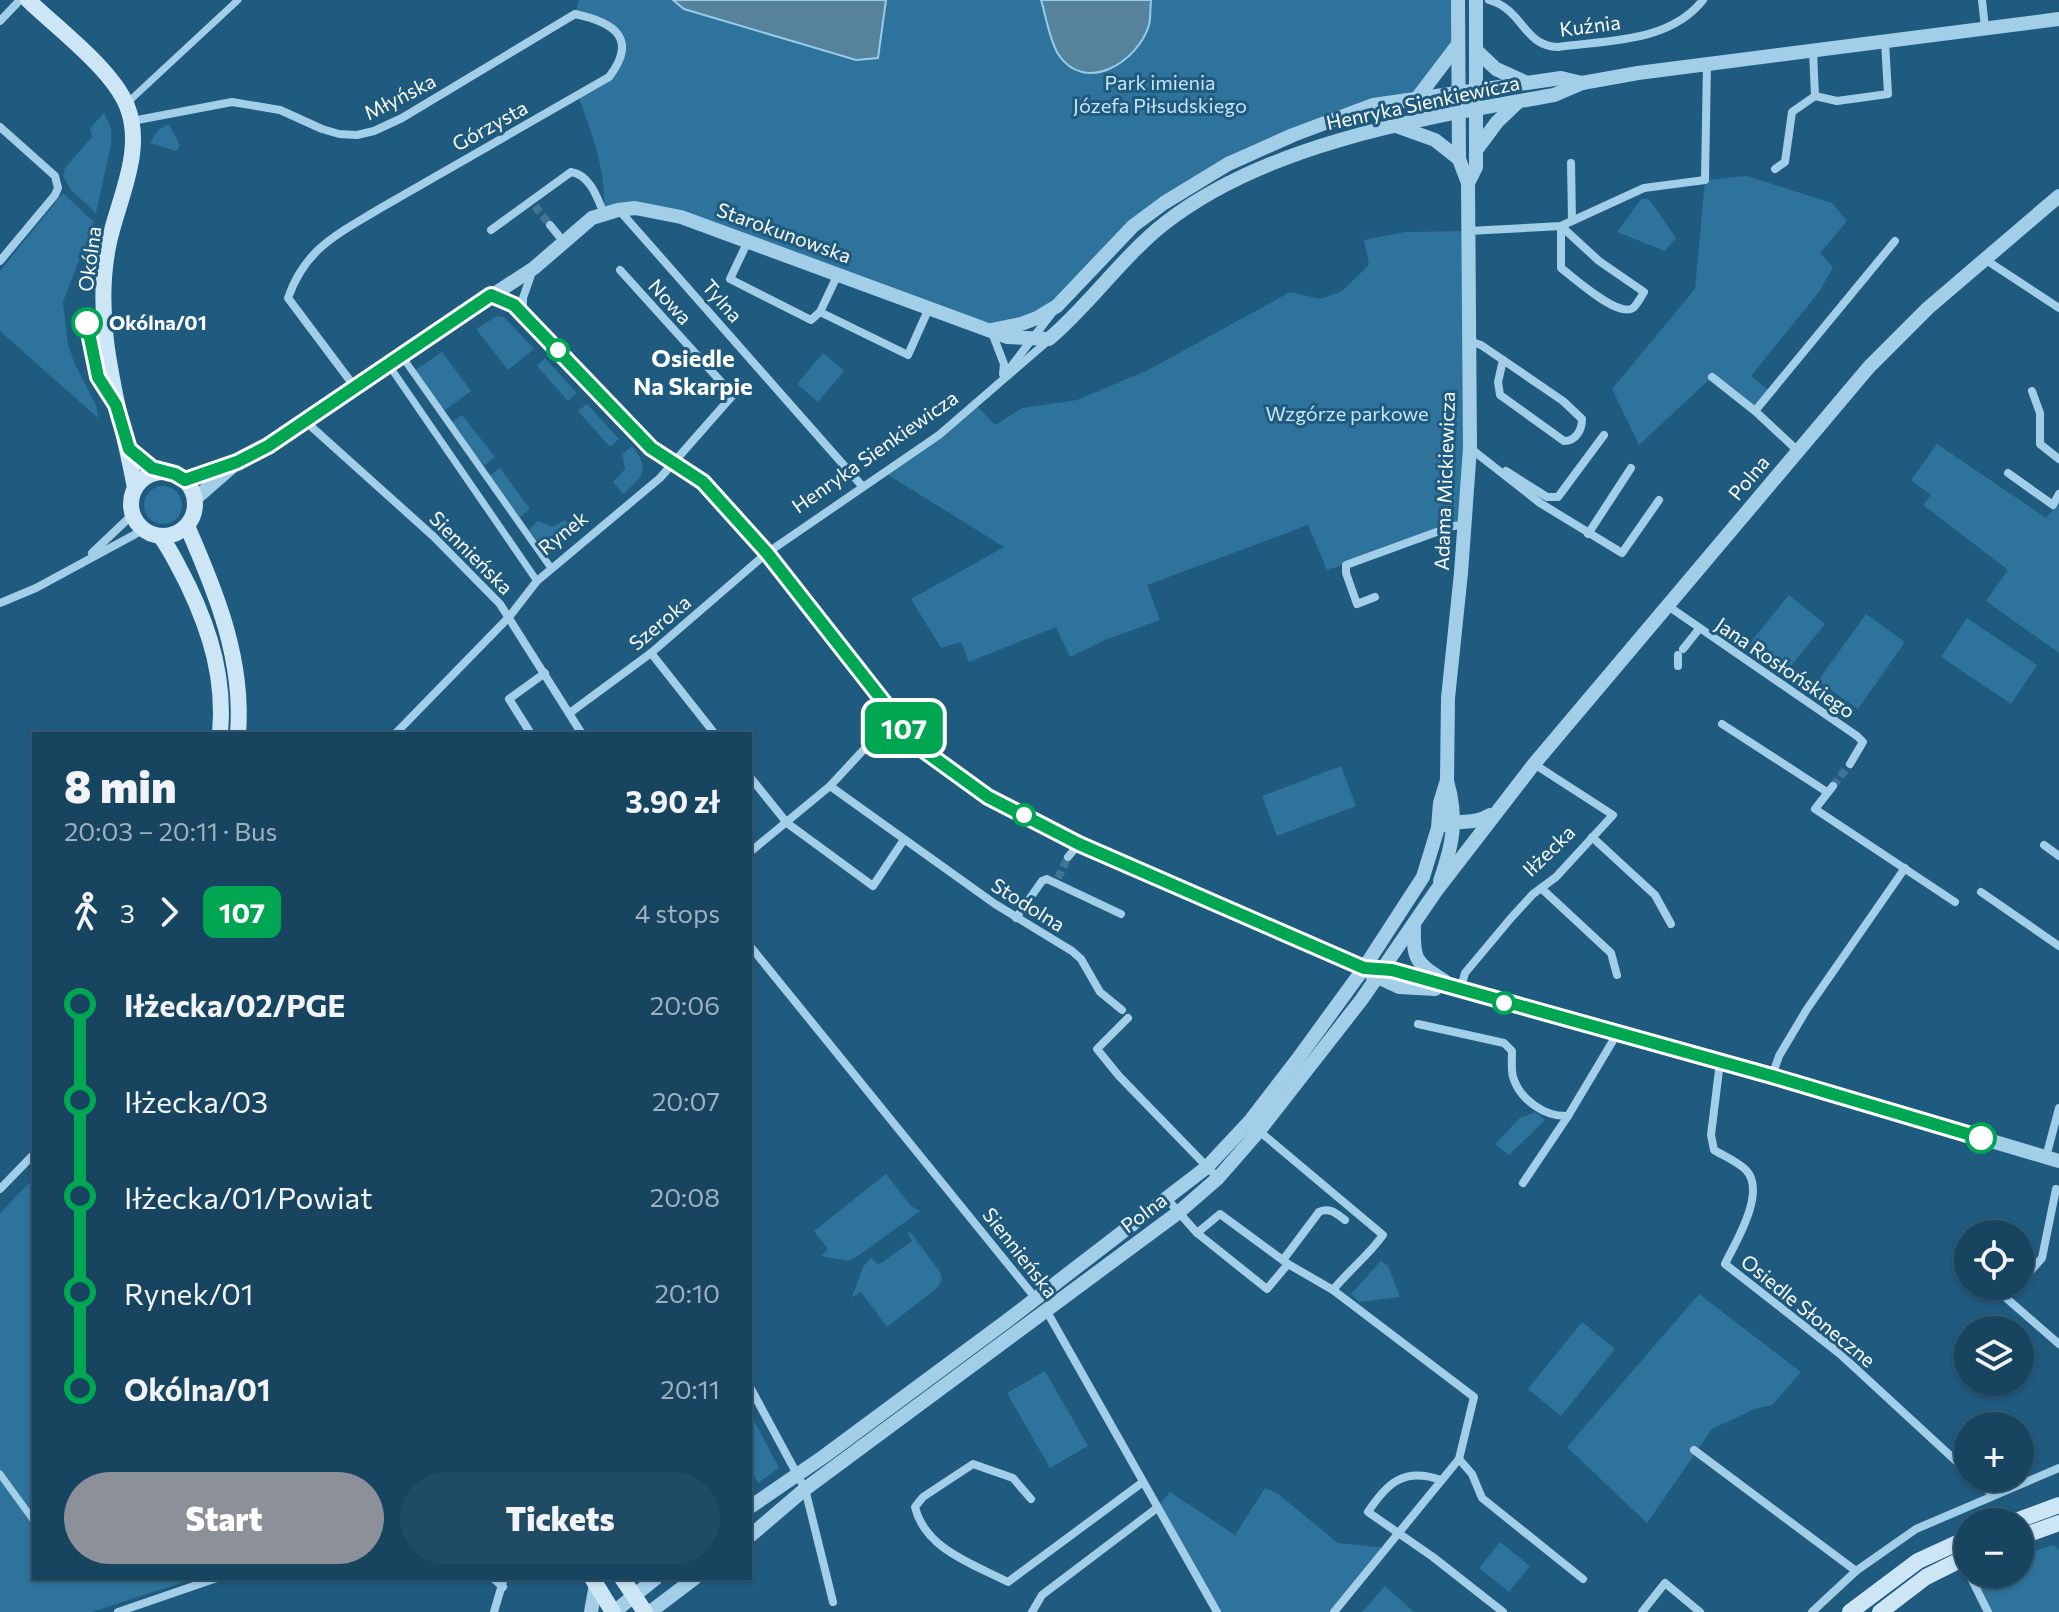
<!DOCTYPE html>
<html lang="en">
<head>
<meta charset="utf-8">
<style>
  :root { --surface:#17445f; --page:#204b65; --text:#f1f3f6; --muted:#9eb0bd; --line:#365c74; --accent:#8c9099 }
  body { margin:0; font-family:Commissioner,sans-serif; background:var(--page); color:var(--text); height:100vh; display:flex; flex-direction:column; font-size:30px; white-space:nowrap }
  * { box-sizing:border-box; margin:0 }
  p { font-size:26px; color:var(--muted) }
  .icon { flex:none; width:44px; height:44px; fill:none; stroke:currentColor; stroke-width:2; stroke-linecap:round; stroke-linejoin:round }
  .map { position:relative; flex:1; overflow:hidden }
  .drawer { position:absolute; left:32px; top:732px; width:720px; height:848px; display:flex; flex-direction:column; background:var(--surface); border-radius:0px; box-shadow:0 2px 6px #0004,0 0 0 2px var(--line) }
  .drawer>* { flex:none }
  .badge { padding:0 16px; border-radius:12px; font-size:28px; line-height:52px }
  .tools { position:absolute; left:1954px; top:1220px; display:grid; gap:16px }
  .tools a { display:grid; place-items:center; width:80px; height:80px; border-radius:50%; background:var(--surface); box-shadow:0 2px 6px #0004,0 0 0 2px var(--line); font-size:40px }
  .map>.badge { position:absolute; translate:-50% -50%; box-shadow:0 0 0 4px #fff }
  .legs { display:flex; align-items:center; gap:12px; height:88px; padding:0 32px; font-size:26px }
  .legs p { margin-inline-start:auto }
  .headline { display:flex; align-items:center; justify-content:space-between; height:136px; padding:0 32px }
  h1 { font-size:44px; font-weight:800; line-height:60px }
  .primary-button { display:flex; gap:16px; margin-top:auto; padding:16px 32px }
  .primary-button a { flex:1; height:92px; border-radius:48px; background:var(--accent); color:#fff; font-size:32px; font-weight:800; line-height:92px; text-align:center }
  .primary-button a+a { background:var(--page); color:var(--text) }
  ul { padding:0 32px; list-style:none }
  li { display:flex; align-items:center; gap:28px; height:96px; font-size:30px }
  li i { display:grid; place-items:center; width:12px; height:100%; margin:0 10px; background:currentColor }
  li i::after { content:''; width:20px; height:20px; margin:-10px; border:6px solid; border-radius:50%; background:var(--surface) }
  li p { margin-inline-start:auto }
  li:first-child i { background:linear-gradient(#0000 50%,currentColor 0) }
  li:last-child i { background:linear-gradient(currentColor 50%,#0000 0) }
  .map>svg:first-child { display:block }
  .green { fill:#2e739b }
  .water { fill:#57829c; stroke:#96ccea; stroke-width:2 }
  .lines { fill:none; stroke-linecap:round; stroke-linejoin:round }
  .minor-tunnel { stroke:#417392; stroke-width:8; stroke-dasharray:8 4; stroke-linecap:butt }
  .pedestrian { stroke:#a3cee8; stroke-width:7 }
  .minor { stroke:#a3cee8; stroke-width:8 }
  .tertiary { stroke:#a3cee8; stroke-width:14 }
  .secondary { stroke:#cde6f6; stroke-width:16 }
  .line-1-casing { stroke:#fff; stroke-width:18 }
  .line-1 { stroke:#00a651; stroke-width:12 }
  .stop-1-dot { fill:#fff; stroke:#00a651; stroke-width:4 }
  .labels { text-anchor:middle; stroke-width:6; stroke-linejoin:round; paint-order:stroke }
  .street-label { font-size:20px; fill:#fff; stroke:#1f5a7f }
  .park-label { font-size:20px; fill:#c6e5f6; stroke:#1f5a7f }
  .stop-label { font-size:20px; font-weight:bold; fill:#fff; stroke:#1f5a7f; text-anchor:start }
  .quarter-label { font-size:24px; font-weight:bold; fill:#fff; stroke:#1f5a7f }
</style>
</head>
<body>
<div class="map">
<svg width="2059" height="1612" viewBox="0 0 2059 1612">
  <rect width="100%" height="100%" fill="#1f5a7f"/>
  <g class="green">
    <path d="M 579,0 L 1458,0 L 1456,47 L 1418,97 L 1343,115 L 1164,203 L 1057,306 L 991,330 L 681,217 L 604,214 C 607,173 592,133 578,96 L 609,77 L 622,54 L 617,32 L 575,14 Z"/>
    <path d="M 104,113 L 111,129 L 111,145 L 96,213 L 71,190 L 63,176 L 65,168 L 92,137 L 90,128 Z"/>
    <path d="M 169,124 L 180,146 L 176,151 L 150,143 L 158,130 Z"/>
    <path d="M 1747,176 L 1832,203 L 1847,221 L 1820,253 L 1833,267 L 1819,292 L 1751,376 L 1771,392 L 1755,411 L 1712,377 L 1639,445 L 1612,389 L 1695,289 L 1705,180 Z"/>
    <path d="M 63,193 L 94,222 L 63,302 L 68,345 L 75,364 L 96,405 L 98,418 L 0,331 L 0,271 Z"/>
    <path d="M 1641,199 L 1649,199 L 1676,238 L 1665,251 L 1617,232 Z"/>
    <path d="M 1468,231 L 1465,525 L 1327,570 L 1308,525 L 1147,585 L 1160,620 L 1105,640 L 1070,657 L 1056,627 L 969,662 L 961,642 L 941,648 L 911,599 L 1004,547 L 885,473 L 976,405 L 995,425 L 1022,408 L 1077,400 L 1148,370 L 1290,292 L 1321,299 L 1342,291 L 1369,265 L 1364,240 L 1405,232 Z"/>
    <path d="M 497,316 L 504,317 L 534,349 L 508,370 L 476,329 Z"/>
    <path d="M 442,352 L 471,391 L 444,411 L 414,371 Z"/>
    <path d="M 823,353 L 844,371 L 818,402 L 797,384 Z"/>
    <path d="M 545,358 L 577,393 L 568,401 L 537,366 Z"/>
    <path d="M 587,404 L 619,439 L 610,447 L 578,411 Z"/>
    <path d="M 462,415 L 495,457 L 484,466 L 451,423 Z"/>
    <path d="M 1937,444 L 2046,518 L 2059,502 L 2059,653 L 1986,601 L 2008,570 L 1923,505 L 1931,495 L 1911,480 Z"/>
    <path d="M 632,446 C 651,470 643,476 623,494 L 613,482 L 625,469 L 622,454 Z"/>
    <path d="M 500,468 L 530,509 L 520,517 L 489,476 Z"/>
    <circle cx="163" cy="505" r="19"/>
    <path d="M 565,520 L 574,530 L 546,553 L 529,530 L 538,521 L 552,527 Z"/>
    <path d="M 1789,595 L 1825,624 L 1785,673 L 1749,644 Z"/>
    <path d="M 1866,614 L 1905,642 L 1858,709 L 1818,681 Z"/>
    <path d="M 1967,618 L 2037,665 L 2011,704 L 1941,657 Z"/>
    <path d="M 1341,766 L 1356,806 L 1277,836 L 1262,796 Z"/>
    <path d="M 1536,1112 L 1545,1120 L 1509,1155 L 1495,1144 L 1520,1118 Z"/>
    <path d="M 886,1174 L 911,1206 L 920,1211 L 855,1258 L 848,1261 L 821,1256 L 828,1249 L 814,1231 Z"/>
    <path d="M 34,1178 L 34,1578 L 196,1578 L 92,1612 L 0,1612 L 0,1213 Z"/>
    <path d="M 907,1232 L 911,1233 L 940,1272 L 942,1280 L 937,1288 L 887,1327 L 861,1292 L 852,1297 L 863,1267 L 871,1258 L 878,1265 L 912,1241 Z"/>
    <path d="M 1381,1261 L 1388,1266 L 1400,1297 L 1359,1302 L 1351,1294 Z"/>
    <path d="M 1699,1294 L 1801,1372 L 1772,1405 L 1755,1409 L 1712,1429 L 1647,1523 L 1567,1447 Z"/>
    <path d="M 1582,1322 L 1615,1349 L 1561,1416 L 1528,1389 Z"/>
    <path d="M 1045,1371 L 1088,1446 L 1050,1468 L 1007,1393 Z"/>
    <path d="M 750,1413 L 779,1468 L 758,1483 L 750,1468 Z"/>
    <path d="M 1265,1488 L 1277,1493 L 1338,1543 L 1386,1548 L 1334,1612 L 1217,1612 L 1157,1508 L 1170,1492 L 1235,1535 Z"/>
    <path d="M 1500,1542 L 1530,1566 L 1509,1592 L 1479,1568 Z"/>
    <path d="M 2053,1545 L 2059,1550 L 2059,1612 L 1988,1612 L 1969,1574 L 2020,1574 L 2020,1556 Z"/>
    <path d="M 1385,1586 L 1414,1612 L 1362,1612 Z"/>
  </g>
  <g class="water">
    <path d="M 673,0 L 886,0 L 878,58 L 856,60 L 684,9 Z"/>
    <path d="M 1041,0 L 1151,0 C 1150,8 1151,17 1149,25 C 1138,62 1085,95 1058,54 C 1049,39 1046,16 1041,0 Z"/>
  </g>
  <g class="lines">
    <g class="minor-tunnel">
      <path d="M 535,206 L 550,225"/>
      <path d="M 1833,786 L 1850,764"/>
      <path d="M 1058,878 L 1068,857"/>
    </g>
    <g class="pedestrian">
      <path d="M 126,104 L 238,0"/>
      <path d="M 401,355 L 551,568"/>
      <path d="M 388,364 L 537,581"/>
      <path d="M 0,1474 L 34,1521"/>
    </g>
    <g class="minor">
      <path d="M 1489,0 C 1524,10 1523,46 1558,47 C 1607,40 1669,43 1703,0"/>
      <path d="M 1982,0 L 1985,28"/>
      <path d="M 0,21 L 20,0"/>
      <path d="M 1815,96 L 1837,101 L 1888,94 L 1885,41"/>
      <path d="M 132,121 L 232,102 L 280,110 L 322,129 L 339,134 L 357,135 L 374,131 L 402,118 L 575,14 C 613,22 639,38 609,77 L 379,209 C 336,235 305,249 288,298 L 354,386"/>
      <path d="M 0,127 L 55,176 L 58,188 L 55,195 L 0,261"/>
      <path d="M 1571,163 L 1572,220"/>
      <path d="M 1775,169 L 1785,162 L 1792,112 L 1815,96 L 1813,50"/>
      <path d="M 619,210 L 863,487"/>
      <path d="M 550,225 L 563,241"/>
      <path d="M 491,230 L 571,172 C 590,175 597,197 604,214"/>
      <path d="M 1468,231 L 1561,226 L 1599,261 L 1644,292 C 1641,297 1637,305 1633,308 C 1618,318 1574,278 1561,268 L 1561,226 L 1644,188 L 1705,180 L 1707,63"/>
      <path d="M 748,241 L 730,279 L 811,320 L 820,312"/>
      <path d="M 1986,260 L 2059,308"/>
      <path d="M 838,274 L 820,312 L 908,355 L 929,308"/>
      <path d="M 492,295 L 514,305 L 651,448 L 703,482 L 767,553 L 919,747 L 988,797 L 1079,844 L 1364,968"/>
      <path d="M 523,313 L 523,298 L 532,272"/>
      <path d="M 991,330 L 1004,364 L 1003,374"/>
      <path d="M 1469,341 L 1481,345 L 1503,360"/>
      <path d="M 1503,360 L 1563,401 L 1582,419 C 1582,430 1576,441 1564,441 L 1500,395 L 1498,382 Z"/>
      <path d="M 1007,372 L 1052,313"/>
      <path d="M 1712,377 L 1755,411 L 1798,451"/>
      <path d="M 2032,391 L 2040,413 L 2040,444 L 2059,459"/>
      <path d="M 1755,411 L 1895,241"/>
      <path d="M 305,421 L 433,536 L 500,604 L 582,734"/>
      <path d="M 1470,448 L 1540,503 L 1622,553 L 1659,500"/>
      <path d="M 1506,471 L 1547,497 L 1558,497 L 1604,435"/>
      <path d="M 2008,473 L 2053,505 L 2059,494"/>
      <path d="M 1588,534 L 1631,468"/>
      <path d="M 92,553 L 132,515"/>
      <path d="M 1375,597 L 1357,604 L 1346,573 L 1346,565 L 1453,526 L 1465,525"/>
      <path d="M 0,603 L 36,588 L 143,530"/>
      <path d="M 1668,606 L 1857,736 L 1863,742 L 1850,764"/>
      <path d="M 1683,649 L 1699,629"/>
      <path d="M 651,653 L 715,734"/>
      <path d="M 1678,666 L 1678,655"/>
      <path d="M 571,712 L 651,653 L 767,553 L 939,435 L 1049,340"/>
      <path d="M 1722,724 L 1827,792"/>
      <path d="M 395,734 L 509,617 L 537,581 L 660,478 L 733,395 L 620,270"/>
      <path d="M 531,734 L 509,699 L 545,673"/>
      <path d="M 750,777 L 787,823 L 873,886 L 903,841"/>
      <path d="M 830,786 L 995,904 L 1072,951 L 1081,959 L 1100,992 L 1122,1010"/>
      <path d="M 1833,786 L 1815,809 L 1955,902"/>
      <path d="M 1592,837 L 1655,895 L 1671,924"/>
      <path d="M 2044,845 L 2059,856"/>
      <path d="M 750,852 L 830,786 L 894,717"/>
      <path d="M 1068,857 L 1079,844"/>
      <path d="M 1541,888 L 1611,953 L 1617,975"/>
      <path d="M 1981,892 L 2059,946"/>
      <path d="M 1016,918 L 1042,881 L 1047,879 L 1121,914"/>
      <path d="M 750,946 L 1037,1300"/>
      <path d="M 1460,991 L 1465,973 L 1511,918 L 1533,894 L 1556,877 L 1613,815 L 1534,764"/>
      <path d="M 1128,1018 L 1097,1049 L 1119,1076 L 1218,1178"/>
      <path d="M 1418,1024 L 1504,1043 L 1512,1051 C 1512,1060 1511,1069 1513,1077 C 1520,1100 1545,1117 1568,1116 L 1617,1034"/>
      <path d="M 1720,1062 L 1711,1135 L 1714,1150 C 1724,1156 1738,1162 1746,1170 C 1767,1192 1735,1243 1725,1264 L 1840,1354 L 1968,1472"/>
      <path d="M 1772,1076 L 1779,1056 L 1807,1009 L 1905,868"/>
      <path d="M 1259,1131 L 1383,1235 C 1368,1256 1349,1270 1333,1290"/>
      <path d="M 2046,1157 L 2059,1108"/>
      <path d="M 1523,1183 L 1568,1116"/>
      <path d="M 0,1189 L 34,1154"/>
      <path d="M 1167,1199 L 1197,1233 L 1267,1289 L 1288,1264"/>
      <path d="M 1197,1233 L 1220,1214 L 1288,1264 L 1333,1290 L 1474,1397 L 1459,1459 L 1334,1612"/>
      <path d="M 1283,1260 L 1319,1212 C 1330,1207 1337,1214 1345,1220"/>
      <path d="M 2020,1283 L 2042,1258 L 2056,1189"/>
      <path d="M 2011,1287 L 2013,1286"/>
      <path d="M 2005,1297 L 2059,1344"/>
      <path d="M 1046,1310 L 1217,1612"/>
      <path d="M 750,1387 L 805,1489 L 833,1602"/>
      <path d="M 1694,1450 L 1856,1571"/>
      <path d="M 1459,1459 L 1472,1474 L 1482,1498 L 1583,1579"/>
      <path d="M 1975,1478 L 1993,1495"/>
      <path d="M 1441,1480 C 1404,1467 1387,1483 1368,1512 L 1433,1557 L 1503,1612"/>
      <path d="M 1031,1499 L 1013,1478 L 973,1464 L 923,1497 L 915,1507 C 925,1549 973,1564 1008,1582 L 1143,1482"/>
      <path d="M 1969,1574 L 1988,1612"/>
      <path d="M 493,1578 L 503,1587"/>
      <path d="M 118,1612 L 217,1578"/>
      <path d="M 494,1612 L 504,1578"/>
      <path d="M 1032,1612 L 1042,1595 L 1157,1508"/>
      <path d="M 1642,1612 L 1665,1583 L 1700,1612"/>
      <path d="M 1812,1612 L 1856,1571 L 1916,1529 L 2059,1468"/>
    </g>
    <g class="tertiary">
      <path d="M 1477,51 L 1496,69 L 1527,83"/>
      <path d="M 1418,97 L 1456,47"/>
      <path d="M 1396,126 L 1435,140 L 1459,159"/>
      <path d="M 1477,149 L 1497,122 L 1518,102"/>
      <path d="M 1468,183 L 1476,167 L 1476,0"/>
      <path d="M 991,330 L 1021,324 L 1037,318 L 1057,306 L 1133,226 L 1164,203 L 1228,164 L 1293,135 L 1373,105 L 1561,78 L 1582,83"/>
      <path d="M 185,480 L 237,462 L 268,446 L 354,386 L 534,268 L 592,218 L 618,210 L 635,208 L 681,217 L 1007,337 L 1049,339 C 1091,303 1122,257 1165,223 C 1271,141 1425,118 1554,95 L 1582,83 L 1638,73 L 2059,19"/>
      <path d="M 195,499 L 234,465"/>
      <path d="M 1445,825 C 1462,819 1473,825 1490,815"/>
      <path d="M 1440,881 C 1453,844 1458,819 1447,781"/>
      <path d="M 1414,926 C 1413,962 1416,962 1446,982"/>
      <path d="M 1377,968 L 1392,970 L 1772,1076 L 2059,1161"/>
      <path d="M 1371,974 L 1399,987 L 1435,989"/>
      <path d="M 750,1507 L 823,1457 L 1008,1320 L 1207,1167 L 1250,1121 L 1297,1060 L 1364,968 L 1423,877 L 1438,828 L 1440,803 L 1447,780 L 1448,698 L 1461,573 L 1470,448 L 1468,183 L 1459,159 L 1458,0"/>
      <path d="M 750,1536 L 805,1489 L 1179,1212 L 1218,1178 L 1259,1131 L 1362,999 L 1436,891 L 1534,764 L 1869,367 L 1928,308 L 2059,196"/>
      <path d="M 591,1612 L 596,1584"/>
      <path d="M 614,1612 L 656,1578"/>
      <path d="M 650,1612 L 695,1578"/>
    </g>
    <g class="secondary">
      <path d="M 28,0 C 57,28 112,69 127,106 C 145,150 118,200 109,242 C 91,326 120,407 135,488"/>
      <circle cx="163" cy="504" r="32"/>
      <path d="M 187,526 C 216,592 244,660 238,734"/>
      <path d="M 161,537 C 172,552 179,568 188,585 C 211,633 225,680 220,734"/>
      <path d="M 2013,1522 L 2059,1505"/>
      <path d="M 2020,1537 L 2059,1523"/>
      <path d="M 592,1578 L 613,1612"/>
      <path d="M 622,1578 L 645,1612"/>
      <path d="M 1850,1612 L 1918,1561 L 1968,1538"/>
      <path d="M 1880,1612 L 1926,1577 L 1968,1556"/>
    </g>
  </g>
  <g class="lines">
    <defs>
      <path id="line-1" d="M 87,323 L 98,377 L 116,405 L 129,449 L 152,468 L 175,474 L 185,480 L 237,462 L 268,446 L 491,295 L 514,305 L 651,448 L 703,482 L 767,553 L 919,747 L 988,797 L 1079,844 L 1364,968 L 1392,970 L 1772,1076 L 1981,1138"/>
    </defs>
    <use href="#line-1" class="line-1-casing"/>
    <use href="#line-1" class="line-1"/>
  </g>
  <g class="stop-1-dot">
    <circle cx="87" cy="323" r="14"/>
    <circle cx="558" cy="350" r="10"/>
    <circle cx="1024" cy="815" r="10"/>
    <circle cx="1504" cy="1003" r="10"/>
    <circle cx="1981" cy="1138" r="14"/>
  </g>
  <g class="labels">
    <g class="street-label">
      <text transform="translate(1590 26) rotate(-7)" y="7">Kuźnia</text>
      <text transform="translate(400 97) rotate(-27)" y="7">Młyńska</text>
      <text transform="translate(1423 103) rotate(-12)" y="7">Henryka Sienkiewicza</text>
      <text transform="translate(490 126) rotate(-29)" y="7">Górzysta</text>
      <text transform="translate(784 233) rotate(20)" y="7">Starokunowska</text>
      <text transform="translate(90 259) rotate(-82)" y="7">Okólna</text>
      <text transform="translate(722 301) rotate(49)" y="7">Tylna</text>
      <text transform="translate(670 302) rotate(48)" y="7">Nowa</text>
      <text transform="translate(875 452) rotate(-35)" y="7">Henryka Sienkiewicza</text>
      <text transform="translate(1749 478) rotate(-50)" y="7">Polna</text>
      <text transform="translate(1445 481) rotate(-88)" y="7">Adama Mickiewicza</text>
      <text transform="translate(563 533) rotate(-39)" y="7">Rynek</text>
      <text transform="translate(471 553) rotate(45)" y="7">Siennieńska</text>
      <text transform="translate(660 623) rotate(-40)" y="7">Szeroka</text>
      <text transform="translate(1785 668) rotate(34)" y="7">Jana Rosłońskiego</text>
      <text transform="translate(1549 851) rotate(-44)" y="7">Iłżecka</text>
      <text transform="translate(1028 905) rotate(32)" y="7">Stodolna</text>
      <text transform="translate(1144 1213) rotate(-37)" y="7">Polna</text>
      <text transform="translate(1020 1253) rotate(52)" y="7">Siennieńska</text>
      <text transform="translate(1808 1311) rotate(39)" y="7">Osiedle Słoneczne</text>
    </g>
    <g class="park-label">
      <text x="1160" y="90">Park imienia<tspan x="1160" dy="23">Józefa Piłsudskiego</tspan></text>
      <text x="1347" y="421">Wzgórze parkowe</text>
    </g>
    <g class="stop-label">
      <text x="109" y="330">Okólna/01</text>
    </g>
    <g class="quarter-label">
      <text x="693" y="367">Osiedle<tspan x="693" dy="28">Na Skarpie</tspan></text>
    </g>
  </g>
</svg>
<div class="tools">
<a><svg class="icon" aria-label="locate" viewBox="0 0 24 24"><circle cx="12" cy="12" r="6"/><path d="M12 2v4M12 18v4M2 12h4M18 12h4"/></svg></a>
<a><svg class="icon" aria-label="layers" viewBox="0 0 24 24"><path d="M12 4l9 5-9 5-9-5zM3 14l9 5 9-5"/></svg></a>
<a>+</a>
<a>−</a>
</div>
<b class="badge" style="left:904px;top:728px;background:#00a651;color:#fff">107</b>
<section class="drawer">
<div class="headline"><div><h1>8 min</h1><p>20:03 – 20:11 · Bus</p></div><b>3.90 zł</b></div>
<div class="legs"><svg class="icon" aria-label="walk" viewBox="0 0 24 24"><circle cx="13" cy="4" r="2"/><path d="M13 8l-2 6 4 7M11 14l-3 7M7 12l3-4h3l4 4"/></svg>3<svg class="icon" aria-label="forward" viewBox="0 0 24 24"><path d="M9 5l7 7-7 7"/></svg><b class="badge" style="background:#00a651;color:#fff">107</b><p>4 stops</p></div>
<ul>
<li><i style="color:#00a651"></i><b>Iłżecka/02/PGE</b><p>20:06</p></li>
<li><i style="color:#00a651"></i><span>Iłżecka/03</span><p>20:07</p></li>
<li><i style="color:#00a651"></i><span>Iłżecka/01/Powiat</span><p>20:08</p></li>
<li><i style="color:#00a651"></i><span>Rynek/01</span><p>20:10</p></li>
<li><i style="color:#00a651"></i><b>Okólna/01</b><p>20:11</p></li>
</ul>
<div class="primary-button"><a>Start</a><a>Tickets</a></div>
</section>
</div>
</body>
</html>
